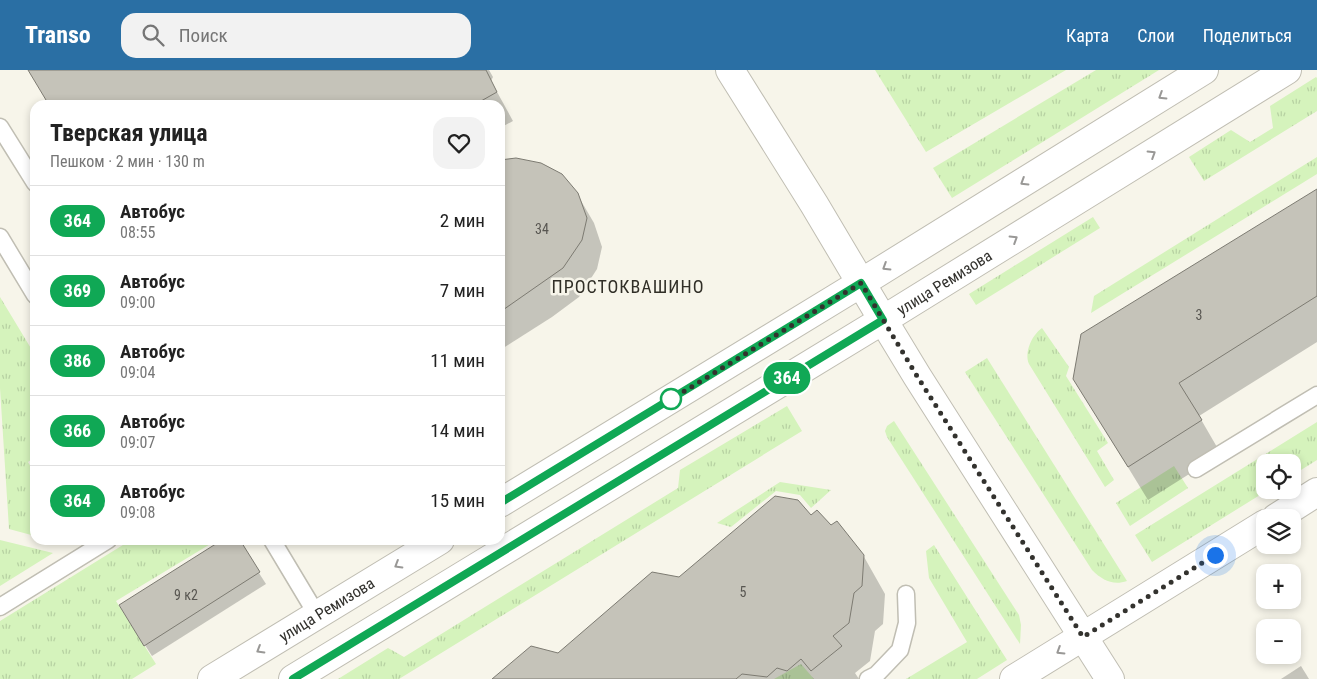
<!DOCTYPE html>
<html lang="ru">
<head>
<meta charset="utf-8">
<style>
  :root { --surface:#fff; --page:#f2f2f2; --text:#222; --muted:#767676; --line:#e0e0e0; --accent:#2a6fa4 }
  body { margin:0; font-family:"Roboto Condensed",sans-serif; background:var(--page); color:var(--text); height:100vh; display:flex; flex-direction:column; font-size:19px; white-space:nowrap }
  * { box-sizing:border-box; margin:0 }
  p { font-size:16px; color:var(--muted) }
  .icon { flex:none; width:28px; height:28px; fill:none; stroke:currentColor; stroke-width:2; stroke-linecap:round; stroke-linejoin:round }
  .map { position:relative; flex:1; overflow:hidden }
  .sheet { position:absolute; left:30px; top:30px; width:475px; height:445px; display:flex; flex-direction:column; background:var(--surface); border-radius:15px; box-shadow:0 2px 8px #0003 }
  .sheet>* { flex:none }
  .badge { padding:0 10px; border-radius:16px; font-size:18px; line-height:32px }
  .controls { position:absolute; left:1256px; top:384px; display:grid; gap:10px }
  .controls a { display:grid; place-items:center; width:45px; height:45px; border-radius:10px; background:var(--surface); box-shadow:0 2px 8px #0003; font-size:25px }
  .you { position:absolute; width:25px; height:25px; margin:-12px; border:4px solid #fff; border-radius:50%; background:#1a73e8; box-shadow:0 0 0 8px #1a73e833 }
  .map>.badge { position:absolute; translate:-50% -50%; box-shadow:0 0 0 2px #fff }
  .round { display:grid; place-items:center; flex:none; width:52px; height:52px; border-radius:15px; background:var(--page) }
  .head { display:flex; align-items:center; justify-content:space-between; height:85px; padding:0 20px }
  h1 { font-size:24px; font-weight:700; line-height:38px }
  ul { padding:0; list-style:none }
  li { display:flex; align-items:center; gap:15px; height:70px; padding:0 20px; border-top:1px solid var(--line) }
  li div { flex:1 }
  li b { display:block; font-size:19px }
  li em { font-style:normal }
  li .badge { min-width:55px; font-weight:700; text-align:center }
  header { display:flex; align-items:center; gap:30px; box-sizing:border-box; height:70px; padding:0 25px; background:var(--accent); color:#fff }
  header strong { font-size:24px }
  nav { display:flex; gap:28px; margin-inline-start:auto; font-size:18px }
  .search { width:350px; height:45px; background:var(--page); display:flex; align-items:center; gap:12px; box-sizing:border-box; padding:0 18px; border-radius:15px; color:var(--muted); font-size:19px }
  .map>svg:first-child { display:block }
  .grass { fill:url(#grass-tufts) }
  .shadow { fill:#0003 }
  .building { fill:#c5c3b9; stroke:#7d7b72 }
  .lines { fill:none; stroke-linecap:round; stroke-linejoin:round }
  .service-casing { stroke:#c0beb3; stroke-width:19 }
  .minor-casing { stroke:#c0beb3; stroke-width:30 }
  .tertiary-casing { stroke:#c0beb3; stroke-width:30 }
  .secondary-casing { stroke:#c0beb3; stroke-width:30 }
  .service { stroke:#fff; stroke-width:16 }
  .minor { stroke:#fff; stroke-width:28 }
  .tertiary { stroke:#fff; stroke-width:28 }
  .secondary { stroke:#fff; stroke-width:28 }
  .oneway { stroke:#999896 }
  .line-casing { stroke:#fff; stroke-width:11 }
  .line { stroke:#10a855; stroke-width:8 }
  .walk { stroke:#33322e; stroke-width:5; stroke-dasharray:0 9 }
  .stop-dot { fill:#fff; stroke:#10a855; stroke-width:2.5 }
  .labels { text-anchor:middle; stroke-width:5; stroke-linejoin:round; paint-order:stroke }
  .number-label { font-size:14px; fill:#585651 }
  .street-label { font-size:16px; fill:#33322e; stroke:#f7f5ea }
  .neighbourhood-label { font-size:18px; letter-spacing:1px; fill:#312f27; stroke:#f7f5ea }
</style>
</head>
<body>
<header>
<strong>Transo</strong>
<div class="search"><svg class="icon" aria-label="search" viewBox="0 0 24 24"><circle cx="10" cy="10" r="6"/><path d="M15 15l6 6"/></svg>Поиск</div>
<nav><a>Карта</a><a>Слои</a><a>Поделиться</a></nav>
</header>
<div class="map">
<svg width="1317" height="609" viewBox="0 0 1317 609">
  <defs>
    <pattern id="grass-tufts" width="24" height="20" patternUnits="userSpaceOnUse" patternTransform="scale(1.25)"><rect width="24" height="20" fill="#d5f3bc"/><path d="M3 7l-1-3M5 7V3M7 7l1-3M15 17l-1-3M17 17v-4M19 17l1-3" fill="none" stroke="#b7d1a2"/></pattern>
  </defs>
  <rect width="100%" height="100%" fill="#f7f5ea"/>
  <g class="grass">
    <path d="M 875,0 L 1066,0 L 926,82 Z"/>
    <path d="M 1096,0 L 1159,0 L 952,128 L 933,98 Z"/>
    <path d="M 1316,7 L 1317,8 L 1317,41 L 1204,111 L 1189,87 L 1231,60 L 1250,72 L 1273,58 L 1270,36 Z"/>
    <path d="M 1317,87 L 1317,104 L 1091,243 L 1094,226 Z"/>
    <path d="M 1093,147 L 1100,158 L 976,235 L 969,224 Z"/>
    <path d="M 0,227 L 35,285 L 35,387 L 28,392 L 35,404 L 35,466 L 9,459 L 0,318 Z"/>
    <path d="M 1042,258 L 1069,297 L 1066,306 L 1108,373 L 1097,381 L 1114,410 L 1105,417 L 1029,294 C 1024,282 1032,265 1042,258 Z"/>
    <path d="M 987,288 L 1127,511 C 1113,516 1102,510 1092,500 L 965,302 Z"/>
    <path d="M 787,336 L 802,361 L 399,609 L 338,609 L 388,578 L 404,587 L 678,418 L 680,400 Z"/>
    <path d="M 894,351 L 1019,545 L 1021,555 L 1020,574 L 887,367 L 885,361 L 887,356 Z"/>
    <path d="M 1317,352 L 1317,390 L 1293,405 L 1292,392 L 1265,392 L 1265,420 L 1268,420 L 1152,492 L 1135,465 Z"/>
    <path d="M 1174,396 L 1188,418 L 1130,456 L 1116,433 Z"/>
    <path d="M 780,412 L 831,420 L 811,438 L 800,425 L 776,421 L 731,457 L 717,453 Z"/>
    <path d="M 0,470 L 53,483 L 0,516 Z"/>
    <path d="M 131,470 L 217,470 L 116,531 L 156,594 L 132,609 L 0,609 L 0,551 Z"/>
    <path d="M 934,475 L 1007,590 L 977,609 L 906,609 L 967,572 L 929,508 L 926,481 Z"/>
    <path d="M 801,594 L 814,609 L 774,609 Z"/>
  </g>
  <g class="shadow">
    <path d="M 30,0 L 489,0 L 493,7 L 491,11 L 513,51 L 500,58 L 500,35 L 50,35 Z"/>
    <path d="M 500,92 L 577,124 L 594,153 L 602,177 L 597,199 L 579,227 L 552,247 L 500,280 Z"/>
    <path d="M 1317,127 L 1317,272 L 1199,346 L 1221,384 L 1148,430 L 1074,309 Z"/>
    <path d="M 811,447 L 831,457 L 863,485 L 885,524 L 883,554 L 875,561 L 870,591 L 855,603 L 859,609 L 493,609 L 531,578 L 558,584 L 680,508 Z"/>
    <path d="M 224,470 L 238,470 L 266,514 L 152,586 L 127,547 Z"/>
    <path d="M 1301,596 L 1309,609 L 1281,609 Z"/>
  </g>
  <g class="building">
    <path d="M 28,0 L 486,0 L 497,22 L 474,35 L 49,35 Z"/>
    <path d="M 516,88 L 541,93 L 562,104 L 578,123 L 587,148 L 582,170 L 563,198 L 500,242 L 500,90 Z"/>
    <path d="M 1317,119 L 1317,226 L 1179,313 L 1202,350 L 1128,397 L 1073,309 L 1081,264 Z"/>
    <path d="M 775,426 L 798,430 L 811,445 L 817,440 L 831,455 L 837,451 L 864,485 L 862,516 L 854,523 L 849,553 L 833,566 L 842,576 L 811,601 L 801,589 L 787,601 L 777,598 L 767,607 L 742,604 L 736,609 L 492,609 L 531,576 L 558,583 L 652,502 L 679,507 Z"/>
    <path d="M 222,470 L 240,470 L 260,502 L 144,576 L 119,535 Z"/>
  </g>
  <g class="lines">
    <defs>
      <g id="service">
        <path d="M 0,57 L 35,113"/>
        <path d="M 0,167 L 35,225"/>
        <path d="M 1196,399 L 1317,325"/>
        <path d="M 272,470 L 317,545"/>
        <path d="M 0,537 L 108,470"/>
        <path d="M 868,609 L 876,605 L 900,580 L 907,553 L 906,524"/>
      </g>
      <g id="minor">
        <path d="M 500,433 L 861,213"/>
        <path d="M 1276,448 L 1317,422"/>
        <path id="s1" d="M 212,609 L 440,470"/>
        <path d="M 293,609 L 883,250"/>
        <path d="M 1014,609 L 1265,454"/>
      </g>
      <path id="tertiary" d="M 883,250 L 917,306 L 1110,609"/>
      <g id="secondary">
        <path id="s2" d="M 730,0 L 814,134 L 883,250 L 1287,0"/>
        <path d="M 861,213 L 1204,0"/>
      </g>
    </defs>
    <use href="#service" class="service-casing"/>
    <use href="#minor" class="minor-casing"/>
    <use href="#tertiary" class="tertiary-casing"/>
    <use href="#secondary" class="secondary-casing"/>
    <use href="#service" class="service"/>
    <use href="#minor" class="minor"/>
    <use href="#tertiary" class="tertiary"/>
    <use href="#secondary" class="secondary"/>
  </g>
  <defs><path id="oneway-chevron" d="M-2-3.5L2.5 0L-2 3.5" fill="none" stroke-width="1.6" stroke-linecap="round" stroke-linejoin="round" transform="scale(1.25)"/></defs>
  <g class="oneway">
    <use href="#oneway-chevron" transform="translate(1162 26) rotate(148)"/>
    <use href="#oneway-chevron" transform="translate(1152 84) rotate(-32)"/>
    <use href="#oneway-chevron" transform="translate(1024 112) rotate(148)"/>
    <use href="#oneway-chevron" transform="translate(1014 169) rotate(-32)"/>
    <use href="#oneway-chevron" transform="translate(886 197) rotate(148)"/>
    <use href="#oneway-chevron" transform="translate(398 495) rotate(149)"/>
    <use href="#oneway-chevron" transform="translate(260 580) rotate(149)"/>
    <use href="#oneway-chevron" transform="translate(1060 581) rotate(148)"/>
  </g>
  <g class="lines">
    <defs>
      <path id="line" d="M 293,609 L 883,250 L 861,213 L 500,433"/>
    </defs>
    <use href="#line" class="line-casing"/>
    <use href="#line" class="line"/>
    <path class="walk" d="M 671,329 L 670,330 L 861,213 L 917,306 L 1083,567 L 1215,485"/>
  </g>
  <circle class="stop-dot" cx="671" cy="329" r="10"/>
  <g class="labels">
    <g class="number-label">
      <text x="542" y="164">34</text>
      <text x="1199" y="250">3</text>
      <text x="743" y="527">5</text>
      <text x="186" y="530">9 к2</text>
    </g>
    <g class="street-label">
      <text dy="6" stroke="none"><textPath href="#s2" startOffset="365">улица Ремизова</textPath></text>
      <text dy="6" stroke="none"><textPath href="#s1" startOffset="134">улица Ремизова</textPath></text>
    </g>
    <g class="neighbourhood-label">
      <text x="628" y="223">ПРОСТОКВАШИНО</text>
    </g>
  </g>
</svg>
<div class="controls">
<a><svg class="icon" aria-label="locate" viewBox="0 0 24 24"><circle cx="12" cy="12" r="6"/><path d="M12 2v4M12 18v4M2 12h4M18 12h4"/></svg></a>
<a><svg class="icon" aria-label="layers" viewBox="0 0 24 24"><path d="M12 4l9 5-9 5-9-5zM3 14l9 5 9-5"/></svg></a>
<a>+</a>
<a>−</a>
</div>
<div class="you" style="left:1215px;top:485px"></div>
<b class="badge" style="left:787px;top:308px;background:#10a855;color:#fff">364</b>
<section class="sheet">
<div class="head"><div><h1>Тверская улица</h1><p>Пешком · 2 мин · 130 m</p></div><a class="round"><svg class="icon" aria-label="heart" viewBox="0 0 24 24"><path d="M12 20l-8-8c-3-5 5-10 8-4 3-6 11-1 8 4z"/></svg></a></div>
<ul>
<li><span class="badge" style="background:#10a855;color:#fff">364</span><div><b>Автобус</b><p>08:55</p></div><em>2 мин</em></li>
<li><span class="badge" style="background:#10a855;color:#fff">369</span><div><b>Автобус</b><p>09:00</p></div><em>7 мин</em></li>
<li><span class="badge" style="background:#10a855;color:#fff">386</span><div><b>Автобус</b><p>09:04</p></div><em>11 мин</em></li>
<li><span class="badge" style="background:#10a855;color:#fff">366</span><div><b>Автобус</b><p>09:07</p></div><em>14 мин</em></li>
<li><span class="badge" style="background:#10a855;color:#fff">364</span><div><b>Автобус</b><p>09:08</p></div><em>15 мин</em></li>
</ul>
</section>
</div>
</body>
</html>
